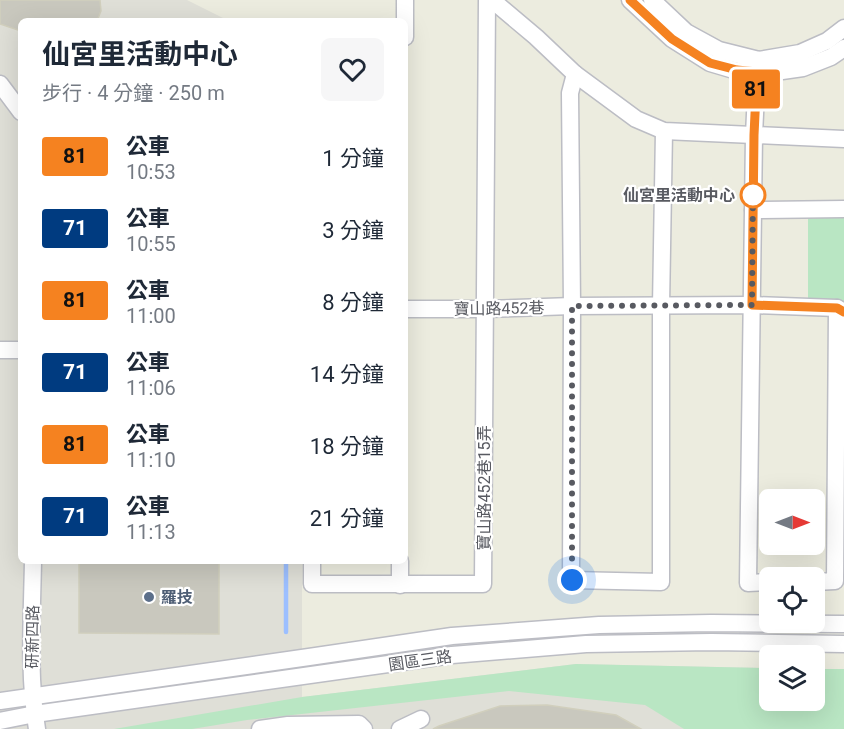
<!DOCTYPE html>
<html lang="zh-TW">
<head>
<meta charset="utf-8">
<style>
  :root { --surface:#fff; --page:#f6f6f7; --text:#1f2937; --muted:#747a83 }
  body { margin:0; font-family:Roboto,"Noto Sans TC",sans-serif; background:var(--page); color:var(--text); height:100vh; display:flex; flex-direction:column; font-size:22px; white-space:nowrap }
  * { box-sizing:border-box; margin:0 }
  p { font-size:20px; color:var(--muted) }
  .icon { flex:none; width:33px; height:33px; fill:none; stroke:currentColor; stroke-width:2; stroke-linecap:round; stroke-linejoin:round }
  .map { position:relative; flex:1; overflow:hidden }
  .details { position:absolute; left:18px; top:18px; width:390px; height:546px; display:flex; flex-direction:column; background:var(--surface); border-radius:9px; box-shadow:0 6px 24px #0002 }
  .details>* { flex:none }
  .badge { padding:0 12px; border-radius:4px; font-size:21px; line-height:39px }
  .needle { width:39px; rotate:90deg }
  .fabs { position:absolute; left:759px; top:489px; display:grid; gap:12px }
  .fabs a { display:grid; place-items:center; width:66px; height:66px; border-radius:9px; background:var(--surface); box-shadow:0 6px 24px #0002; font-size:30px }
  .you { position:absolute; width:30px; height:30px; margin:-15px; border:4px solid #fff; border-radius:50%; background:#1a73e8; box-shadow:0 0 0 9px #1a73e833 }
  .map>.badge { position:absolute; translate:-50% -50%; box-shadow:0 0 0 3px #fff }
  .round { display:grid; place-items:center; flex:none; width:63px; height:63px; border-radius:9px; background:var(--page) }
  .head { display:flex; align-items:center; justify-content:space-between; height:102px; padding:0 24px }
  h1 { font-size:28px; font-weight:700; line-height:45px }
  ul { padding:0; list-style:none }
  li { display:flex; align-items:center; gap:18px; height:72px; padding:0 24px }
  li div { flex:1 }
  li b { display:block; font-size:22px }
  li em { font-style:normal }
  li .badge { min-width:66px; font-weight:700; text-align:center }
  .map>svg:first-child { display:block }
  .industrial { fill:#dfdfd7 }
  .green { fill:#b9e6c3 }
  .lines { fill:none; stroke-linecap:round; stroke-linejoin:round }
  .stream { stroke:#9cbfff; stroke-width:4.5 }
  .building { fill:#c9c8be; stroke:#d1cfbd; stroke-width:1.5 }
  .minor-casing { stroke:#bcbdc4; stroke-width:19 }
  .minor { stroke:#fff; stroke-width:16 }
  .line-casing { stroke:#fff; stroke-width:14 }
  .line { stroke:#f58220; stroke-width:9 }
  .walk { stroke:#585a61; stroke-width:6; stroke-dasharray:0 10.8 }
  .stop-dot { fill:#fff; stroke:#f58220; stroke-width:3 }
  .service-dot { fill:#5c6f8a; stroke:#fff; stroke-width:2 }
  .labels { text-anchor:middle; stroke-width:4.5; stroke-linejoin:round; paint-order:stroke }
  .stop-label { font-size:16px; font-weight:bold; fill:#585a61; stroke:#fff; text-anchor:end }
  .street-label { font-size:16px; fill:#585a61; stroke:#fff }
  .service-label { font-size:16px; font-weight:bold; fill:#4e5e75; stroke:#fff; text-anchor:start }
</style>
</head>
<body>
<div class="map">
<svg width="844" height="729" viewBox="0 0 844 729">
  <rect width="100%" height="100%" fill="#ececdf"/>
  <path class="industrial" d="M 0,0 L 187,0 L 229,21 L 21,21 L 21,561 L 302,561 L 302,697 L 576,664 L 769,668 L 770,700 L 814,700 L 815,669 L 844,669 L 844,729 L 0,729 Z"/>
  <g class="green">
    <path d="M 808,217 L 844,218 L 844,305 L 808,301 Z"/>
    <path d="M 576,664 L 769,668 L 770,700 L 814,700 L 815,669 L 844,669 L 844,729 L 684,729 L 645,705 L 509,691 L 247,720 L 192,729 L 114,729 L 302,697 Z"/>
  </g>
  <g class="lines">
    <path class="stream" d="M 286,632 L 286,561"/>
  </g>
  <g class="building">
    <path d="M 0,0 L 100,0 L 101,11 L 97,21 L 21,21 L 21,31 L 0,24 Z"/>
    <path d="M 79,561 L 219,561 L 219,634 L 79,633 Z"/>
    <path d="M 547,705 L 616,715 L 641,729 L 433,729 L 439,726 L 500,706 Z"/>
  </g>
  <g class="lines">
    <defs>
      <g id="minor">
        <path d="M 492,0 L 536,37 L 575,74 L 636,119 L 664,131 L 844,139"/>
        <path d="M 630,0 L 672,39 L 710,63 L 737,71 L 757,72 L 782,71 L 803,68 L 831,57 L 844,48"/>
        <path d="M 652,0 L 686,32 L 719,50 L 759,60 L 800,53 L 827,41 L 844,28"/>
        <path d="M 405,37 L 405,0"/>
        <path d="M 759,60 L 757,72 L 754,135 L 748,583 L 770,582"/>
        <path d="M 575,74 L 570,93 L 572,306 L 571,580 L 661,582 L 661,306 L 664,131"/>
        <path d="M 0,84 L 21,112"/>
        <path d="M 753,210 L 844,209"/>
        <path d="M 405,309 L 485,309 L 572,306 L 752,305 L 837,308 L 844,312"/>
        <path d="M 0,350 L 21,350"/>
        <path d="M 33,561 C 32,617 28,674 37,729"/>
        <path d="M 312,561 L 312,584 L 483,584 L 487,0"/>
        <path d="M 814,582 L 835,581 L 837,308"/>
        <path d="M 400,585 L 400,561"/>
        <path d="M 0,701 L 309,657 L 452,636 L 599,625 L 711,623 L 844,624"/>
        <path d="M 0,721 L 35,714 L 452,655 L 586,644 L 711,642 L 844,644"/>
        <path d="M 260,729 L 288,725 L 359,724 L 364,729"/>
        <path d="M 400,729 L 421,719"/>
      </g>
    </defs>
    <use href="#minor" class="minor-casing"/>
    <use href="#minor" class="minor"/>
  </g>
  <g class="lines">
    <defs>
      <path id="line" d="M 630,0 L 672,39 L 710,63 L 737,70 L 757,72 L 754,135 L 752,305 L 837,308 L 844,312"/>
    </defs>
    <use href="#line" class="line-casing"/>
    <use href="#line" class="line"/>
    <path class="walk" d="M 572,580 L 572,306 L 752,305 L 753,188 L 753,195"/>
  </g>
  <circle class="stop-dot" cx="753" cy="195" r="12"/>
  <circle class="service-dot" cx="149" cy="597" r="6"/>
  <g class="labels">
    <g class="stop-label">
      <text x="735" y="201">仙宮里活動中心</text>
    </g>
    <g class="street-label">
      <text transform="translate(499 308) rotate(-1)" y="6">寶山路452巷</text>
      <text transform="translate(484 488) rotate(-90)" y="6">寶山路452巷15弄</text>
      <text transform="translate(32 637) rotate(-89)" y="6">研新四路</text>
      <text transform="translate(420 660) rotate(-8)" y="6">園區三路</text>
    </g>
    <g class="service-label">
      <text x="161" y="603">羅技</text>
    </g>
  </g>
</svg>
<div class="fabs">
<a><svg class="needle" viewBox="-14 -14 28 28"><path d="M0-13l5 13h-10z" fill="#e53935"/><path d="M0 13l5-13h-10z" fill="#747a83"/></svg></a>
<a><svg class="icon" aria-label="locate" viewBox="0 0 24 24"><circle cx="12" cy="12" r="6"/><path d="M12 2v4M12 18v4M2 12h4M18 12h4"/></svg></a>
<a><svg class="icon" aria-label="layers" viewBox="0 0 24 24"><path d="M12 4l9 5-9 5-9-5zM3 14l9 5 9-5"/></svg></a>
</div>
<div class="you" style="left:572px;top:580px"></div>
<b class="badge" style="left:756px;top:89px;background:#f58220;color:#111">81</b>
<section class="details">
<div class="head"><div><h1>仙宮里活動中心</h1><p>步行 · 4 分鐘 · 250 m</p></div><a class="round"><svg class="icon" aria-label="heart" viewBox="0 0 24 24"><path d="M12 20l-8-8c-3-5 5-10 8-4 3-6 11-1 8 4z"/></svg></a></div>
<ul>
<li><span class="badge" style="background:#f58220;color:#111">81</span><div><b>公車</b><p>10:53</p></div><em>1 分鐘</em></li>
<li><span class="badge" style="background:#003b80;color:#fff">71</span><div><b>公車</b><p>10:55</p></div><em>3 分鐘</em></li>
<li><span class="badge" style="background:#f58220;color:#111">81</span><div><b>公車</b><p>11:00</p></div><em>8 分鐘</em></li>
<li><span class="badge" style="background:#003b80;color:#fff">71</span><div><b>公車</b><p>11:06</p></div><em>14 分鐘</em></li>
<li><span class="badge" style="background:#f58220;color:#111">81</span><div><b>公車</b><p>11:10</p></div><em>18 分鐘</em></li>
<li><span class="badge" style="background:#003b80;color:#fff">71</span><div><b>公車</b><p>11:13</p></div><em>21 分鐘</em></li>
</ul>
</section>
</div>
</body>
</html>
